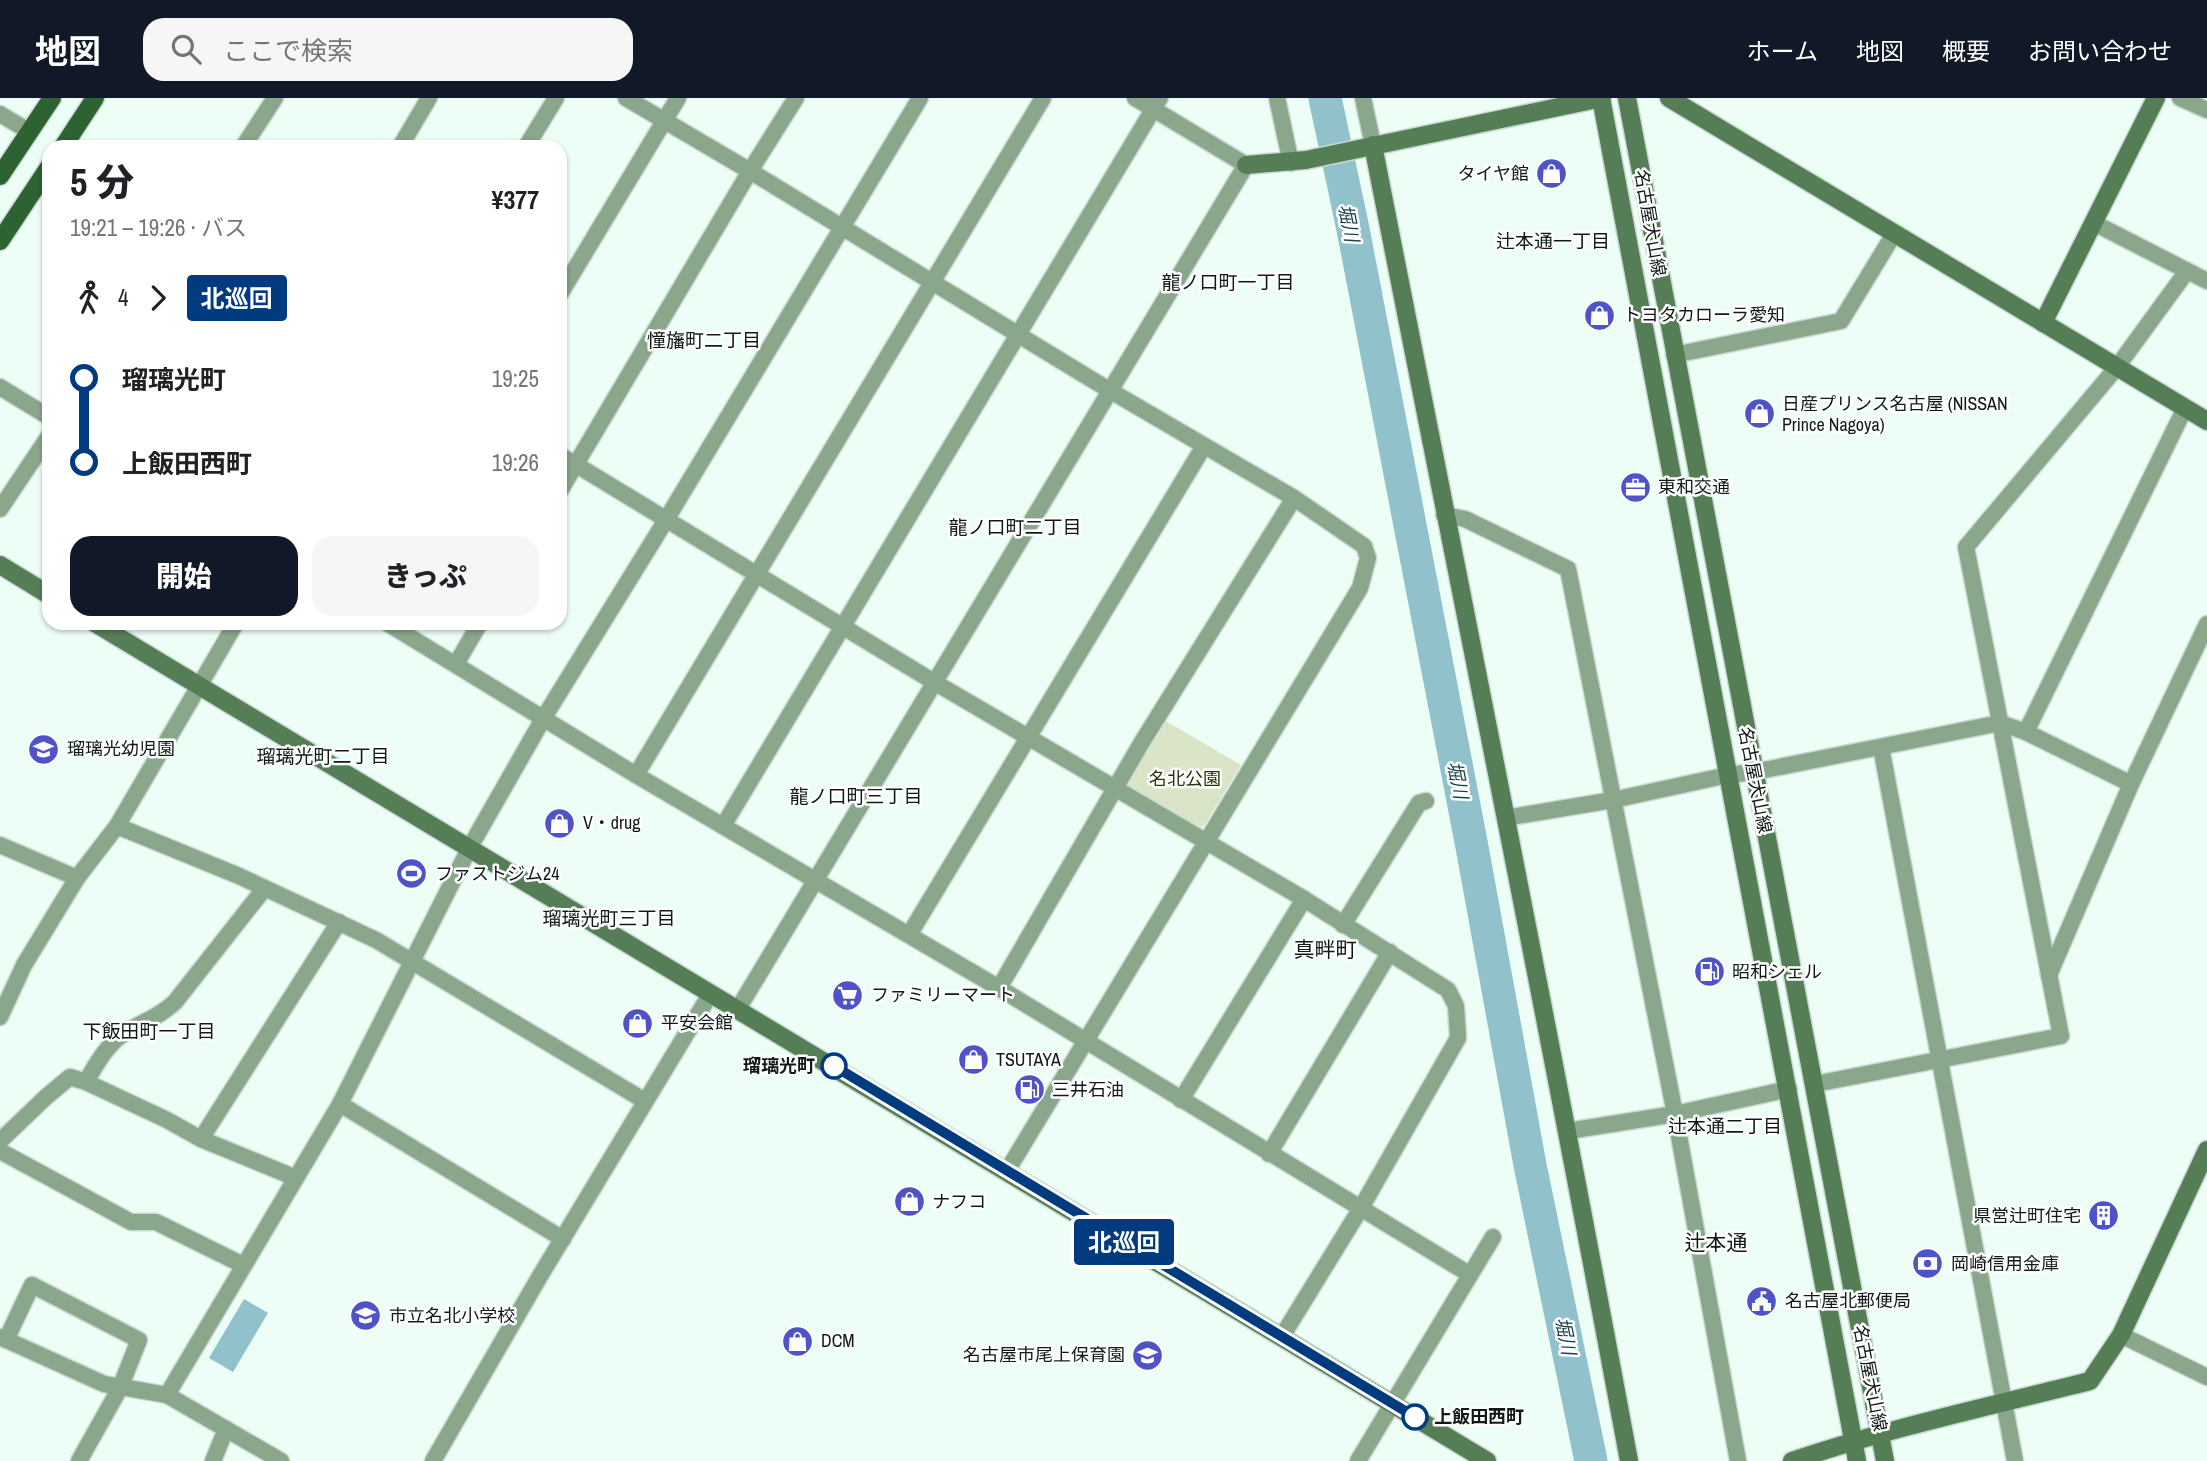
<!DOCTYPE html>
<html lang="ja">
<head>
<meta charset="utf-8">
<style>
  :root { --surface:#fff; --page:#f6f6f6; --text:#202124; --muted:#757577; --accent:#111827 }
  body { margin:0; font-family:"Archivo Narrow","Noto Sans JP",sans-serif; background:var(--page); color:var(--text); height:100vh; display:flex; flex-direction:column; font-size:26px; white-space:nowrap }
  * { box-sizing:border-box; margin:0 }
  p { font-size:23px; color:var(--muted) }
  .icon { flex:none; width:38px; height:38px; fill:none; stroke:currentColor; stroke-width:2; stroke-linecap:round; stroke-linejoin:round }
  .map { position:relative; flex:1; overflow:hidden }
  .drawer { position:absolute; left:42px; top:42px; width:525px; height:490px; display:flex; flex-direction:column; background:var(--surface); border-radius:21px; box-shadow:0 2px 5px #0004 }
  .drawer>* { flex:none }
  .badge { padding:0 14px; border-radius:5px; font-size:24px; line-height:46px }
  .map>.badge { position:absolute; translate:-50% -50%; box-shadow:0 0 0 4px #fff }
  .legs { display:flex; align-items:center; gap:10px; height:77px; padding:0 28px; font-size:23px }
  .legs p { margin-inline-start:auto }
  .headline { display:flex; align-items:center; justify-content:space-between; height:119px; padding:0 28px }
  h1 { font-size:38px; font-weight:800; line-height:52px }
  .button { display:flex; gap:14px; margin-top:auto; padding:14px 28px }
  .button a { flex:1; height:80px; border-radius:21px; background:var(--accent); color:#fff; font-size:28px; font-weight:800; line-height:80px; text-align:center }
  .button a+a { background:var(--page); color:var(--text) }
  ul { padding:0 28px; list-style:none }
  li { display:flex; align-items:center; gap:24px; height:84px; font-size:26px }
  li i { display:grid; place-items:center; width:10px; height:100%; margin:0 9px; background:currentColor }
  li i::after { content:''; width:18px; height:18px; margin:-9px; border:5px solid; border-radius:50%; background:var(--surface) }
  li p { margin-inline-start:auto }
  li:first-child i { background:linear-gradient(#0000 50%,currentColor 0) }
  li:last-child i { background:linear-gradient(currentColor 50%,#0000 0) }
  header { display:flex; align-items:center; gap:42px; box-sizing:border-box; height:98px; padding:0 35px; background:var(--accent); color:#fff }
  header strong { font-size:33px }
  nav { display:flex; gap:38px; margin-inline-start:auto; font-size:24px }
  .search { width:490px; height:63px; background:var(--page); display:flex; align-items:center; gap:18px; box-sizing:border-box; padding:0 24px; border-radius:21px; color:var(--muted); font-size:26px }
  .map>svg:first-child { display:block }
  .green { fill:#d9e5c6 }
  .water { fill:#91c1cb }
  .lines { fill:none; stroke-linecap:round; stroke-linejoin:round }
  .river { stroke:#91c1cb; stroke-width:33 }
  .street-casing { stroke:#c9dad2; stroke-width:19 }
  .secondary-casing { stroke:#c9dad2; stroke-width:21 }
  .primary-casing { stroke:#c9dad2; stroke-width:21 }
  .street { stroke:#8aa68b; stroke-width:16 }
  .secondary { stroke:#557e57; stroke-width:18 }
  .primary { stroke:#2d6232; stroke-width:18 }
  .line-1-casing { stroke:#fff; stroke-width:16 }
  .line-1 { stroke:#003b80; stroke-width:10 }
  .stop-1-dot { fill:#fff; stroke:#003b80; stroke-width:3.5 }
  .labels { text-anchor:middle; stroke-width:5; stroke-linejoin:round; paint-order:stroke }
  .poi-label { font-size:18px; fill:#0f1a16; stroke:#fff; text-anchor:start }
  .street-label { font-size:18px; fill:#0f1a16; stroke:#fff }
  .park-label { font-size:18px; fill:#283409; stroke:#fff }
  .stop-label { font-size:18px; font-weight:bold; fill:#0f1a16; stroke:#fff; text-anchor:end }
  .water-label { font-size:19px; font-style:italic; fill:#133f47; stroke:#fff }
  .neighbourhood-label { font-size:19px; fill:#0f1a16; stroke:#fff }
  .quarter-label { font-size:21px; fill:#0f1a16; stroke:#fff }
</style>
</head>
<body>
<header>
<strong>地図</strong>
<div class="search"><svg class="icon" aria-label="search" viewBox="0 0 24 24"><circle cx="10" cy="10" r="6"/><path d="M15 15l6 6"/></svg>ここで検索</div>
<nav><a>ホーム</a><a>地図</a><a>概要</a><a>お問い合わせ</a></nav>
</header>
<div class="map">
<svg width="2207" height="1363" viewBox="0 0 2207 1363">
  <rect width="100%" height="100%" fill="#ecfef6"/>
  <path class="green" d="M 1164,622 L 1241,667 L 1204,728 L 1191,731 L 1129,693 L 1129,682 Z"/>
  <path class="water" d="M 244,1201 L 268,1215 L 233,1274 L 209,1260 Z"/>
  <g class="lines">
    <path class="river" d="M 1325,0 L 1353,131 L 1472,749 L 1530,1067 L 1591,1363"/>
    <defs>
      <g id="street">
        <path d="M 626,0 L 750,73 L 1109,292 L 1294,400 L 1364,448 L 1368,460 L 1360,490 L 1007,1073"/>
        <path d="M 1277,0 L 1291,65"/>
        <path d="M 1363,0 L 1373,47"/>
        <path d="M 2180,0 L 2207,12"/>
        <path d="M 0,16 L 30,34"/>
        <path d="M 243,49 L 275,0"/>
        <path d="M 400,49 L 429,0"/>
        <path d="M 526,49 L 556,0"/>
        <path d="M 2094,125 L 2207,183"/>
        <path d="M 560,196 L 678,0"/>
        <path d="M 1674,257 L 1841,223 L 1894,136"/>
        <path d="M 0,289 L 49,319"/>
        <path d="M 560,357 L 934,584 L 1304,801 L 1448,892 L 1456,908 L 1458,940 L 1361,1110 L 1281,1240"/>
        <path d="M 560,393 L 750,73 L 796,0"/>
        <path d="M 0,411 L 49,338"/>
        <path d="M 1444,417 L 1465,421 L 1568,471 L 1675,1016 L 1738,1363"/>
        <path d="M 387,525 L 636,677 L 999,890 L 1469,1176"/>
        <path d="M 456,566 L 480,525"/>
        <path d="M 2026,634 L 2185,310"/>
        <path d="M 1881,649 L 2015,1363"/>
        <path d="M 636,677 L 1043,0"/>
        <path d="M 1505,720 L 1613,702 L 1728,677 L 1754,674 L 2000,625 L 2026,634 L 2131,686"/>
        <path d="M 117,728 L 239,778 L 376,842 L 645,1003"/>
        <path d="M 723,728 L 1160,0"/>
        <path d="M 0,747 L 77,780"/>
        <path d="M 1343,827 L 1419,705 L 1426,703"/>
        <path d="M 909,837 L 1204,348"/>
        <path d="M 2049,877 L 2131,686 L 2207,526"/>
        <path d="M 999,890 L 1142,644 L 1294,400"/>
        <path d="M 738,911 L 1246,67 L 1135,0"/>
        <path d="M 0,919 L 24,867 L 77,780 L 117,728 L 236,525"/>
        <path d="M 86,984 C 96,966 109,943 128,933 C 146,922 159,919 175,904 L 264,791"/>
        <path d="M 1815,986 L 2061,938 L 1966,449 L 2117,269 L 2187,173"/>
        <path d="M 1181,1002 L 1304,801"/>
        <path d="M 340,1006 L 563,1141"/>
        <path d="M 1568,1033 L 1675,1016 L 1789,991"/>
        <path d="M 201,1041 L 339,824"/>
        <path d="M 0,1043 L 46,999 L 70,979 L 86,984 L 167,1022 L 201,1041 L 296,1080"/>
        <path d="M 0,1053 L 131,1124 L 156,1124 L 243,1167"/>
        <path d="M 1269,1056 L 1390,854"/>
        <path d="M 2121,1237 L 2207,1279"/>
        <path d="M 0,1239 L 104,1286 L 167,1297 L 281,1363"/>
        <path d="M 6,1242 L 32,1187 L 139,1242 L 120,1290 L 79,1363"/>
        <path d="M 167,1297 L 340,1006 L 470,749 L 543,621 L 666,422 L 920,0"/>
        <path d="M 213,1363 L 226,1331"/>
        <path d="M 433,1363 L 540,1178 L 711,895"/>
        <path d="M 1358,1363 L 1493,1139"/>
      </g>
      <g id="secondary">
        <path d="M 1601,0 L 1857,1363"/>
        <path d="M 1627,0 L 1885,1363"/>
        <path d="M 1669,0 L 2207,323"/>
        <path d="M 1373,47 C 1459,486 1548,924 1629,1363"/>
        <path d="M 1246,67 L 1306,62 L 1602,0"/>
        <path d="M 2043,225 L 2156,0"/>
        <path d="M 0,467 L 49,497"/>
        <path d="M 95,525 L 1487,1363"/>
        <path d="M 1792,1363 C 1889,1330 1991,1308 2090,1283 L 2121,1237 L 2207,1052"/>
      </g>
      <g id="primary">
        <path d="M 63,49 L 95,0"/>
        <path d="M 0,78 L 52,0"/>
        <path d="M 0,143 L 49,69"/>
      </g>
    </defs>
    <use href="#street" class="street-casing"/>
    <use href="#secondary" class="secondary-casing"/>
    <use href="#primary" class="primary-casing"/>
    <use href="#street" class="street"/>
    <use href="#secondary" class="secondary"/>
    <use href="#primary" class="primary"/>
  </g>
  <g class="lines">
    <defs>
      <path id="line-1" d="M 834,968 L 1415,1319"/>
    </defs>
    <use href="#line-1" class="line-1-casing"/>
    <use href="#line-1" class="line-1"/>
  </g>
  <defs>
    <symbol id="shop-disc" viewBox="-11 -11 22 22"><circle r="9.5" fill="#4f53c9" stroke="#fff"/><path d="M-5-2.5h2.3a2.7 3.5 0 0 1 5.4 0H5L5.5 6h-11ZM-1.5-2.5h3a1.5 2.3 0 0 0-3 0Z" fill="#fff"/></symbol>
    <symbol id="office-disc" viewBox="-11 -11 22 22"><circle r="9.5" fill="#4f53c9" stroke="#fff"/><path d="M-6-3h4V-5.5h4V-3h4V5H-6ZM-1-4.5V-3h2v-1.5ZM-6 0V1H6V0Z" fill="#fff"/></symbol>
    <symbol id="school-disc" viewBox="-11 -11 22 22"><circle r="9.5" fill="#4f53c9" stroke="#fff"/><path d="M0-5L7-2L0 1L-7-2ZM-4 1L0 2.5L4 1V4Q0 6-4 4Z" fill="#fff"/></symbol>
    <symbol id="stadium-disc" viewBox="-11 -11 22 22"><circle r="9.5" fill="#4f53c9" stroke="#fff"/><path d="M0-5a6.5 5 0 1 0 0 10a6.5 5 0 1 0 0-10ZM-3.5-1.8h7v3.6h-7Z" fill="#fff"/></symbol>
    <symbol id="fuel-disc" viewBox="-11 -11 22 22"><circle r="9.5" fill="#4f53c9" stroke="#fff"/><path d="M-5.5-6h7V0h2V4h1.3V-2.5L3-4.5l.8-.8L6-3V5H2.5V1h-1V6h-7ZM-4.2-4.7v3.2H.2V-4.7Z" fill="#fff"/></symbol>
    <symbol id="supermarket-disc" viewBox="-11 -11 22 22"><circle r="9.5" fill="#4f53c9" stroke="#fff"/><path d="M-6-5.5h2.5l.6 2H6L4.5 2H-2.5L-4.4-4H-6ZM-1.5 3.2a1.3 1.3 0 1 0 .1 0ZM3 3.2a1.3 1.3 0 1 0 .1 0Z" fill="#fff"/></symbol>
    <symbol id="building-disc" viewBox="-11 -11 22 22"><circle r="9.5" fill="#4f53c9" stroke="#fff"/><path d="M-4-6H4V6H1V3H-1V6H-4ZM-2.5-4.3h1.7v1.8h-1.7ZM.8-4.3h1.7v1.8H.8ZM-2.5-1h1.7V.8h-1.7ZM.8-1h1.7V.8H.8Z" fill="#fff"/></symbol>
    <symbol id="bank-disc" viewBox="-11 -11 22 22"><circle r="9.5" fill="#4f53c9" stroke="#fff"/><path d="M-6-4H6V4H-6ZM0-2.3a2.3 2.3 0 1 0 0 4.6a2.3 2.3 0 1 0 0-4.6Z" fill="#fff"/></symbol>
    <symbol id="civic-disc" viewBox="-11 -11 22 22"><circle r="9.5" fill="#4f53c9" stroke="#fff"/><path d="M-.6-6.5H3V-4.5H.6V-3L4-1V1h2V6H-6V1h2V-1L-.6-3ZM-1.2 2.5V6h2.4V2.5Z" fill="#fff"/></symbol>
  </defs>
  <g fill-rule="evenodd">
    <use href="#shop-disc" x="1534" y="58" width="35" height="35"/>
    <use href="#shop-disc" x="1582" y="200" width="35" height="35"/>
    <use href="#shop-disc" x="1742" y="298" width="35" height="35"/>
    <use href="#office-disc" x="1618" y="372" width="35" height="35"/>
    <use href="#school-disc" x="26" y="634" width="35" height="35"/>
    <use href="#shop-disc" x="542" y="708" width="35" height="35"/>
    <use href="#stadium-disc" x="394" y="758" width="35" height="35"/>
    <use href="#fuel-disc" x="1692" y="856" width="35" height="35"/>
    <use href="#supermarket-disc" x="830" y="880" width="35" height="35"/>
    <use href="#shop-disc" x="620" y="908" width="35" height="35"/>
    <use href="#shop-disc" x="956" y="944" width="35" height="35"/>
    <use href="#fuel-disc" x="1012" y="974" width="35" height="35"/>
    <use href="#shop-disc" x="892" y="1086" width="35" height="35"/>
    <use href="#building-disc" x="2086" y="1100" width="35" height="35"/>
    <use href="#bank-disc" x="1910" y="1148" width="35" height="35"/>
    <use href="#civic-disc" x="1744" y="1186" width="35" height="35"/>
    <use href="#school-disc" x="348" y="1200" width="35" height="35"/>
    <use href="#shop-disc" x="780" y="1226" width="35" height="35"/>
    <use href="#school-disc" x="1130" y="1240" width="35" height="35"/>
  </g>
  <g class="stop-1-dot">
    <circle cx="834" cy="968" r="12"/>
    <circle cx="1415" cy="1319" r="12"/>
  </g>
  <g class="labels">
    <g class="poi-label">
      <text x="1529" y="82" text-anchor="end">タイヤ館</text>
      <text x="1623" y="223">トヨタカローラ愛知</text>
      <text x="1782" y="312">日産プリンス名古屋 (NISSAN<tspan x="1782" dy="21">Prince Nagoya)</tspan></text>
      <text x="1658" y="395">東和交通</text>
      <text x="67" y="657">瑠璃光幼児園</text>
      <text x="583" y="731">V・drug</text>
      <text x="435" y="782">ファストジム24</text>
      <text x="1732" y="880">昭和シェル</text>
      <text x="871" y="903">ファミリーマート</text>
      <text x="661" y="931">平安会館</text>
      <text x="996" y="968">TSUTAYA</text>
      <text x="1052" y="998">三井石油</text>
      <text x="932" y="1110">ナフコ</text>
      <text x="2081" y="1124" text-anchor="end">県営辻町住宅</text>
      <text x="1951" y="1172">岡崎信用金庫</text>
      <text x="1785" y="1209">名古屋北郵便局</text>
      <text x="389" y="1224">市立名北小学校</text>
      <text x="821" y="1249">DCM</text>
      <text x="1125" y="1263" text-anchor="end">名古屋市尾上保育園</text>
    </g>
    <g class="street-label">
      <text transform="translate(1650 125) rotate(80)" y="6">名古屋犬山線</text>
      <text transform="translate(1755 682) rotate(79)" y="6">名古屋犬山線</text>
      <text transform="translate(1870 1280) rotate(79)" y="6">名古屋犬山線</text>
    </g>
    <g class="park-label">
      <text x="1185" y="687">名北公園</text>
    </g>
    <g class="stop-label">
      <text x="815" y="974">瑠璃光町</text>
      <text x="1434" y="1325" text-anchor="start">上飯田西町</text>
    </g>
    <g class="water-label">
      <text transform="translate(1349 125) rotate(79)" y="7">堀川</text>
      <text transform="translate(1458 682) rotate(79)" y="7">堀川</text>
      <text transform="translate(1566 1238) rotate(79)" y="7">堀川</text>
    </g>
    <g class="neighbourhood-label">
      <text x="1553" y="150">辻本通一丁目</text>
      <text x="1228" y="191">龍ノ口町一丁目</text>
      <text x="704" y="249">憧旛町二丁目</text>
      <text x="1015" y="436">龍ノ口町二丁目</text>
      <text x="323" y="665">瑠璃光町二丁目</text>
      <text x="856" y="705">龍ノ口町三丁目</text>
      <text x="609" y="827">瑠璃光町三丁目</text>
      <text x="149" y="940">下飯田町一丁目</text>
      <text x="1725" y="1035">辻本通二丁目</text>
    </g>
    <g class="quarter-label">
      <text x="1325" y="859">真畔町</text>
      <text x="1716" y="1152">辻本通</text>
    </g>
  </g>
</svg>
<b class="badge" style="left:1124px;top:1144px;background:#003b80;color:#fff">北巡回</b>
<section class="drawer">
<div class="headline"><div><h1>5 分</h1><p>19:21 – 19:26 · バス</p></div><b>¥377</b></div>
<div class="legs"><svg class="icon" aria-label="walk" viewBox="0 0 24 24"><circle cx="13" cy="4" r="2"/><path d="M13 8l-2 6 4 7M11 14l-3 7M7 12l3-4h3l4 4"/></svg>4<svg class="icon" aria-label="forward" viewBox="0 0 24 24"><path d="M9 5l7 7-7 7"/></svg><b class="badge" style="background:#003b80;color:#fff">北巡回</b></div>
<ul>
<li><i style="color:#003b80"></i><b>瑠璃光町</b><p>19:25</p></li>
<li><i style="color:#003b80"></i><b>上飯田西町</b><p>19:26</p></li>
</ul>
<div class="button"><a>開始</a><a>きっぷ</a></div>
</section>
</div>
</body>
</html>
